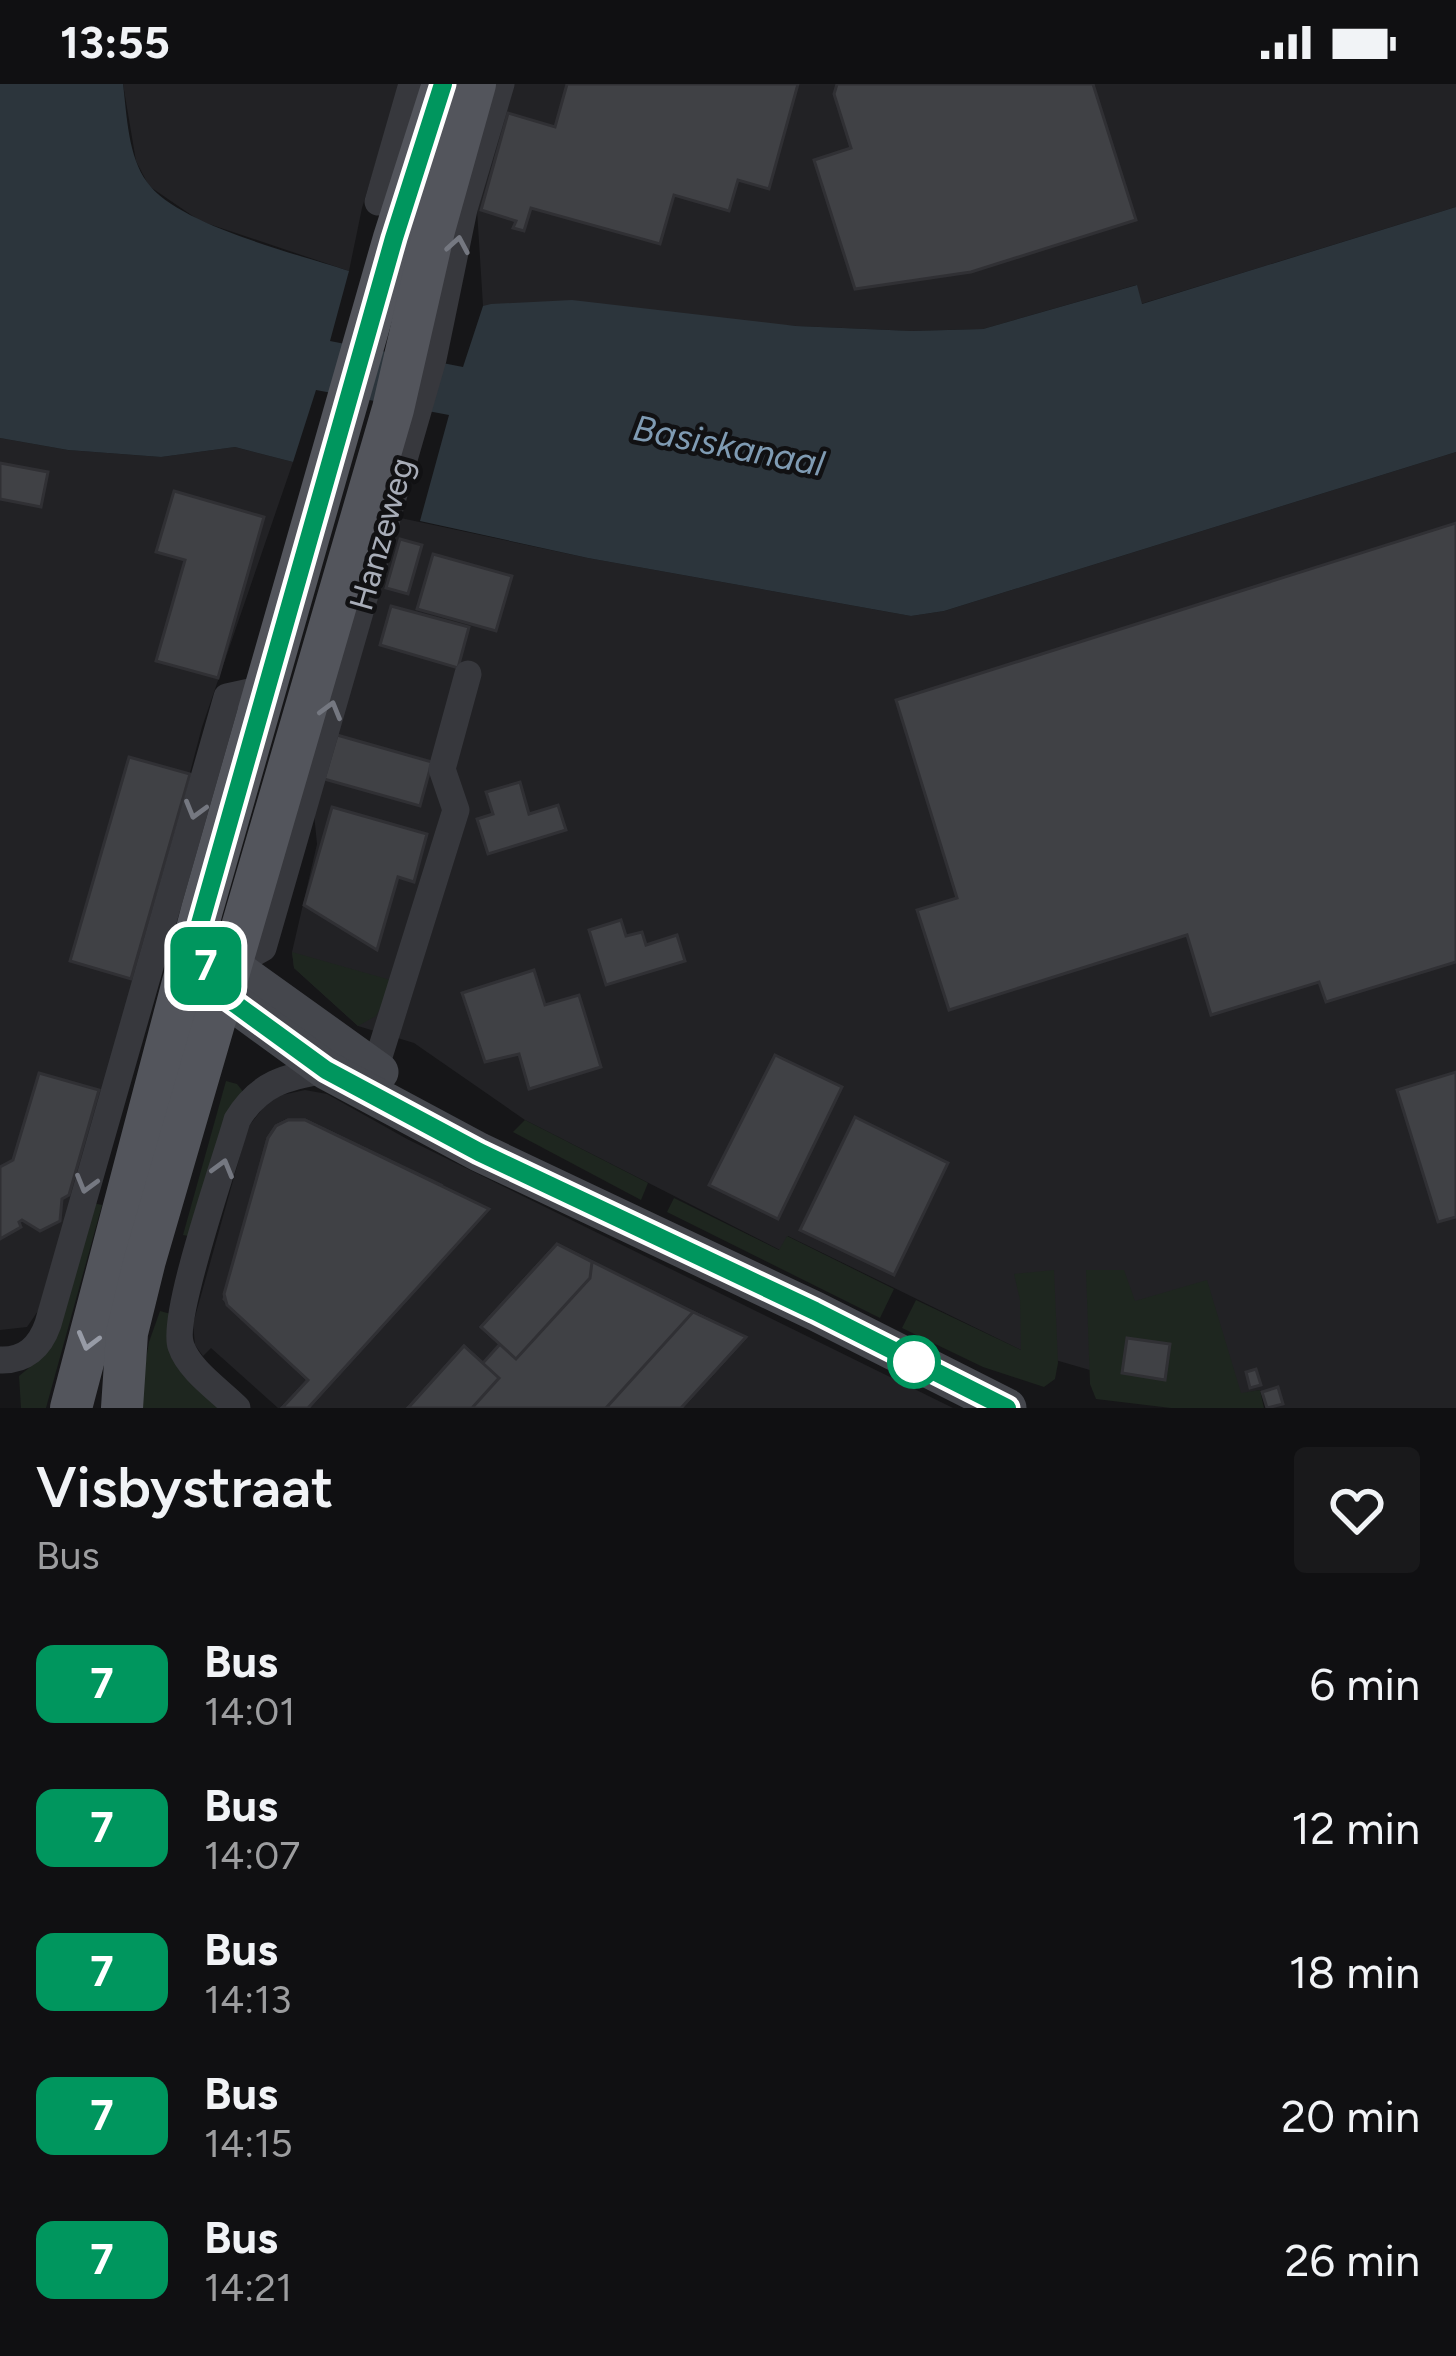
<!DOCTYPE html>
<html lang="en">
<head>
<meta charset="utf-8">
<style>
  :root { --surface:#101012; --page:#19191b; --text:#f1f3f6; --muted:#9c9d9f }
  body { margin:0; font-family:Figtree,sans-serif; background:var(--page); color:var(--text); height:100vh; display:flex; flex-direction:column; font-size:45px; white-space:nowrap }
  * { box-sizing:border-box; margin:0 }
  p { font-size:39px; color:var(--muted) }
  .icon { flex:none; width:66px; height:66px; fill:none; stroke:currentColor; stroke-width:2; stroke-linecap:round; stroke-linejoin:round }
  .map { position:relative; height:1324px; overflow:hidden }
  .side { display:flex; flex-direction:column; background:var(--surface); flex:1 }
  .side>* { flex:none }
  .badge { padding:0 24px; border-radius:18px; font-size:42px; line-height:78px }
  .map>.badge { position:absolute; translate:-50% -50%; box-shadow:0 0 0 6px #fff }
  .round { display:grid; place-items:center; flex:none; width:126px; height:126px; border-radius:12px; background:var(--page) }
  .headline { display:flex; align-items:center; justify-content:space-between; height:204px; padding:0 36px }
  h1 { font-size:57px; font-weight:600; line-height:90px }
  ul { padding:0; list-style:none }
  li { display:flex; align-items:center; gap:36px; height:144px; padding:0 36px }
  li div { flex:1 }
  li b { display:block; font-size:45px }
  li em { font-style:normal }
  li .badge { min-width:132px; font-weight:700; text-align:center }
  .status { display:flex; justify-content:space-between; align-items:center; height:84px; padding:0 60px; background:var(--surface); direction:ltr }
  .status svg { height:33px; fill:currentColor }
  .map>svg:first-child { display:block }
  .built { fill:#222225 }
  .green { fill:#1e261f }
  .water { fill:#2c353c }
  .building { fill:#404145; stroke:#303034; stroke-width:3 }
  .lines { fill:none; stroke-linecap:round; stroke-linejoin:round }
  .street { stroke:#37383d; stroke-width:27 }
  .secondary { stroke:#45474d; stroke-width:39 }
  .primary { stroke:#53555c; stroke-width:42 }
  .oneway { stroke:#757881 }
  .oneway2 { stroke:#979ba6 }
  .line-casing { stroke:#fff; stroke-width:27 }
  .line { stroke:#00965e; stroke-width:18 }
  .stop-dot { fill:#fff; stroke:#00965e; stroke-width:6 }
  .labels { text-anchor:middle; stroke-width:9; stroke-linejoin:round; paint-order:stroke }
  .street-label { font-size:33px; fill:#a8adb8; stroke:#111113 }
  .water-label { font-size:36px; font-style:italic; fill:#7f9bb3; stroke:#111113 }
</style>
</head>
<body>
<div class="status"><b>13:55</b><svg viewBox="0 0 49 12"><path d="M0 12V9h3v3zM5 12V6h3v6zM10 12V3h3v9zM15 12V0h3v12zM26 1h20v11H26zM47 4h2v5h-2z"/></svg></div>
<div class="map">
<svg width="1456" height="1324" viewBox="0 0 1456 1324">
  <rect width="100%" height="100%" fill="#161618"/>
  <g class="built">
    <path d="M 123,0 L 400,0 L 362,124 L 349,187 L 200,137 L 149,102 L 136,77 Z"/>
    <path d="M 513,0 L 1456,0 L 1456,123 L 1141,220 L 1136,201 L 983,245 L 912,247 L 796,242 L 483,222 L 477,126 Z"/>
    <path d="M 0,354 L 68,366 L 161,373 L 235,363 L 293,378 L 202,643 L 128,924 L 40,1224 L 27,1243 L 0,1246 Z"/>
    <path d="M 1456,368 L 1456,1324 L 1267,1324 L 1260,1306 L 1241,1310 L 1107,1291 L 1021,1266 L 788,1152 L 780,1166 L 525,1036 L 414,959 L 358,942 L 294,884 L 292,868 L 317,760 L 313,720 L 396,433 L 588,474 L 911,532 L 944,527 Z"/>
    <path d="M 305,1006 L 327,1010 L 407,1055 L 953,1324 L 278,1324 L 211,1264 L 203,1272 L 195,1261 L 193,1240 L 248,1043 L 267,1019 L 282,1011 Z"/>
  </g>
  <g class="green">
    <path d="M 292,868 L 394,897 L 376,932 L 358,942 L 294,884 Z"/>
    <path d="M 226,997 L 237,1000 L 244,1009 L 194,1153 L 183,1151 Z"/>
    <path d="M 525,1036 L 648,1099 L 641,1116 L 513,1048 Z"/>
    <path d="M 674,1114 L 779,1166 L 787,1152 L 894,1205 L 880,1234 L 667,1128 Z"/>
    <path d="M 89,1118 L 102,1121 L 46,1324 L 21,1324 L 19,1292 L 40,1275 Z"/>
    <path d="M 1054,1186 L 1058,1279 L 1055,1295 L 1044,1303 L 983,1283 L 902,1244 L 916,1216 L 1021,1266 L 1020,1216 L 1014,1190 Z"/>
    <path d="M 1086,1186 L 1124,1186 L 1135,1217 L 1207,1196 L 1241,1309 L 1260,1306 L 1264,1324 L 1171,1324 L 1096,1315 L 1090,1300 Z"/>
    <path d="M 160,1227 L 171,1230 L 226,1324 L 138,1324 L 149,1258 Z"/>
  </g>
  <path class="water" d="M 0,0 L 123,0 C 127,32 128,72 147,98 C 177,141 298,170 349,187 L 330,257 L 463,283 L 483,222 L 491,220 L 572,216 L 796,242 L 912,247 L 983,245 L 1137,201 L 1142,220 L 1456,123 L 1456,368 L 944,527 L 911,532 L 588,474 L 420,437 L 449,331 L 316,306 L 293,378 L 235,363 L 161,373 L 68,366 L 0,354 Z"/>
  <g class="building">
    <path d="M 567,0 L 798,0 L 769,105 L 738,96 L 729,127 L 674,111 L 660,160 L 531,124 L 524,147 L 513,144 L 516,137 L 481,126 L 508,29 L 555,43 Z"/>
    <path d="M 837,0 L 1093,0 L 1136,136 L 971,188 L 855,205 L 814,76 L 851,64 L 834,10 Z"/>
    <path d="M 0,379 L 48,388 L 41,423 L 0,415 Z"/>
    <path d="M 174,407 L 264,433 L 218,594 L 156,577 L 185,476 L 156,468 Z"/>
    <path d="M 1456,439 L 1456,878 L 1326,918 L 1319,898 L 1211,931 L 1187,851 L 949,926 L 917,826 L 957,814 L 896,616 Z"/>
    <path d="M 400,455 L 422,461 L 408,510 L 386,504 Z"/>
    <path d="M 433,470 L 512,492 L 496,547 L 417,525 Z"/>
    <path d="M 391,522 L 469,543 L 458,584 L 380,561 Z"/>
    <path d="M 337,651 L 432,678 L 420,722 L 324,695 Z"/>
    <path d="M 129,673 L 190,690 L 131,895 L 70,877 Z"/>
    <path d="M 520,698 L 529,730 L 558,721 L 566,746 L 488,770 L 477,735 L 493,730 L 486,708 Z"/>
    <path d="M 332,723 L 427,750 L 414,798 L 398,793 L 377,866 L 304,821 Z"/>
    <path d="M 621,836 L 626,852 L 642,848 L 646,861 L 677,851 L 685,877 L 606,901 L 589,846 Z"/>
    <path d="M 534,886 L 545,921 L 579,911 L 601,983 L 529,1005 L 519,970 L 485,978 L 462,909 Z"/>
    <path d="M 775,971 L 842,1003 L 778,1135 L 709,1101 Z"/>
    <path d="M 1456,988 L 1456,1133 L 1438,1138 L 1397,1006 Z"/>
    <path d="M 39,989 L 99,1006 L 69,1111 L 62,1115 L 60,1137 L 40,1147 L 22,1136 L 19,1138 L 21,1143 L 0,1155 L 0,1083 L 13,1076 Z"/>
    <path d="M 855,1033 L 948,1079 L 894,1191 L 800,1146 Z"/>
    <path d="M 288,1036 L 305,1036 L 441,1101 L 404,1142 L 442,1176 L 308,1324 L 282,1324 L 308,1296 L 224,1215 L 268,1054 L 276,1042 Z"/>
    <path d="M 288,1036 L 305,1036 L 489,1125 L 308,1324 L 282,1324 L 308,1296 L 227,1221 L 224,1210 L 268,1054 L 276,1042 Z"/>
    <path d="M 557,1160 L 745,1254 L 681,1324 L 408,1324 L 464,1262 L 483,1279 L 500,1260 L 481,1243 Z"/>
    <path d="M 557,1160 L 592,1178 L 590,1194 L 516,1275 L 481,1243 Z"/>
    <path d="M 693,1228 L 746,1253 L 681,1324 L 606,1324 Z"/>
    <path d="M 1127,1254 L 1170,1260 L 1165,1296 L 1122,1289 Z"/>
    <path d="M 464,1262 L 499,1294 L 472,1324 L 408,1324 Z"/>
    <path d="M 1256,1285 L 1261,1301 L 1250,1304 L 1246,1288 Z"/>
    <path d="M 1278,1303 L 1283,1320 L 1267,1324 L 1262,1308 Z"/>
  </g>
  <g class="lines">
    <g class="street">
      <path d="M 378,118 L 412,0"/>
      <path d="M 231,882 L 263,864 L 433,275 L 464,125 L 501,0"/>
      <path d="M 371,998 L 456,726 L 442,685 L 468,590"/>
      <path d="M 0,1276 C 25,1277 40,1263 48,1240 L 227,613 L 267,604"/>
      <path d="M 237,1324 C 219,1306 189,1286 181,1262 C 170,1234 226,1075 237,1036 C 259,999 286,993 326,986"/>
    </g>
    <g class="secondary">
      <path d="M 231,882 L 379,988"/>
      <path d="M 208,885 L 223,911 L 326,986 L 479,1068 L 815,1227 L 1007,1324"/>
    </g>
    <g class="primary">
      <path d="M 71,1324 L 202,826 L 394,154 L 443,0"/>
      <path d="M 122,1324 L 127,1249 L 145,1176 L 393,325 L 434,146 L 475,0"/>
    </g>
  </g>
  <defs><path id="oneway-chevron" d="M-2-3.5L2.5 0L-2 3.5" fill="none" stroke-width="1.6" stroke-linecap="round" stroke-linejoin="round" transform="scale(3)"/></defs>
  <g class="oneway">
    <use href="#oneway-chevron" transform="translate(458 161) rotate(-80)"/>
    <use href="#oneway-chevron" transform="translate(331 626) rotate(-74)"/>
    <use href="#oneway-chevron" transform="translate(195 726) rotate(106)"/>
    <use href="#oneway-chevron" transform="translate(223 1084) rotate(-74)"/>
    <use href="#oneway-chevron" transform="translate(86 1100) rotate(106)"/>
  </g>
  <use class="oneway2" href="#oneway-chevron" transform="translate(88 1257) rotate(105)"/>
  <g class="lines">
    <defs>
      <path id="line" d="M 443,0 L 394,154 L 194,861 L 223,911 L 326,986 L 479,1068 L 815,1227 L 1007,1324"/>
    </defs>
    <use href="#line" class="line-casing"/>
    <use href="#line" class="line"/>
  </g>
  <circle class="stop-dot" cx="914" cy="1278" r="24"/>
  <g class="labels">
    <g class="street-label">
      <text transform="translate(381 450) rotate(-74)" y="12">Hanzeweg</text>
    </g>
    <g class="water-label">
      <text transform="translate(729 361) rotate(11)" y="13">Basiskanaal</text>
    </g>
  </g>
</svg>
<b class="badge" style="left:206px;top:882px;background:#00965e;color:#fff">7</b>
</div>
<section class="side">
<div class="headline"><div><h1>Visbystraat</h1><p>Bus</p></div><a class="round"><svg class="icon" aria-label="heart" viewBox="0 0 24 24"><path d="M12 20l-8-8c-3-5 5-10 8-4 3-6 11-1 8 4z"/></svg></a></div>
<ul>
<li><span class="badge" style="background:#00965e;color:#fff">7</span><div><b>Bus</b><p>14:01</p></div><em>6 min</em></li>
<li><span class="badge" style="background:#00965e;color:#fff">7</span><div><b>Bus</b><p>14:07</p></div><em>12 min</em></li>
<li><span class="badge" style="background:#00965e;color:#fff">7</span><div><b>Bus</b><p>14:13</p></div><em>18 min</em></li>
<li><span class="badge" style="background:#00965e;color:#fff">7</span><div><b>Bus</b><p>14:15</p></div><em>20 min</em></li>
<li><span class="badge" style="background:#00965e;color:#fff">7</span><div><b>Bus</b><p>14:21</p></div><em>26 min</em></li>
</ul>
</section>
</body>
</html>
